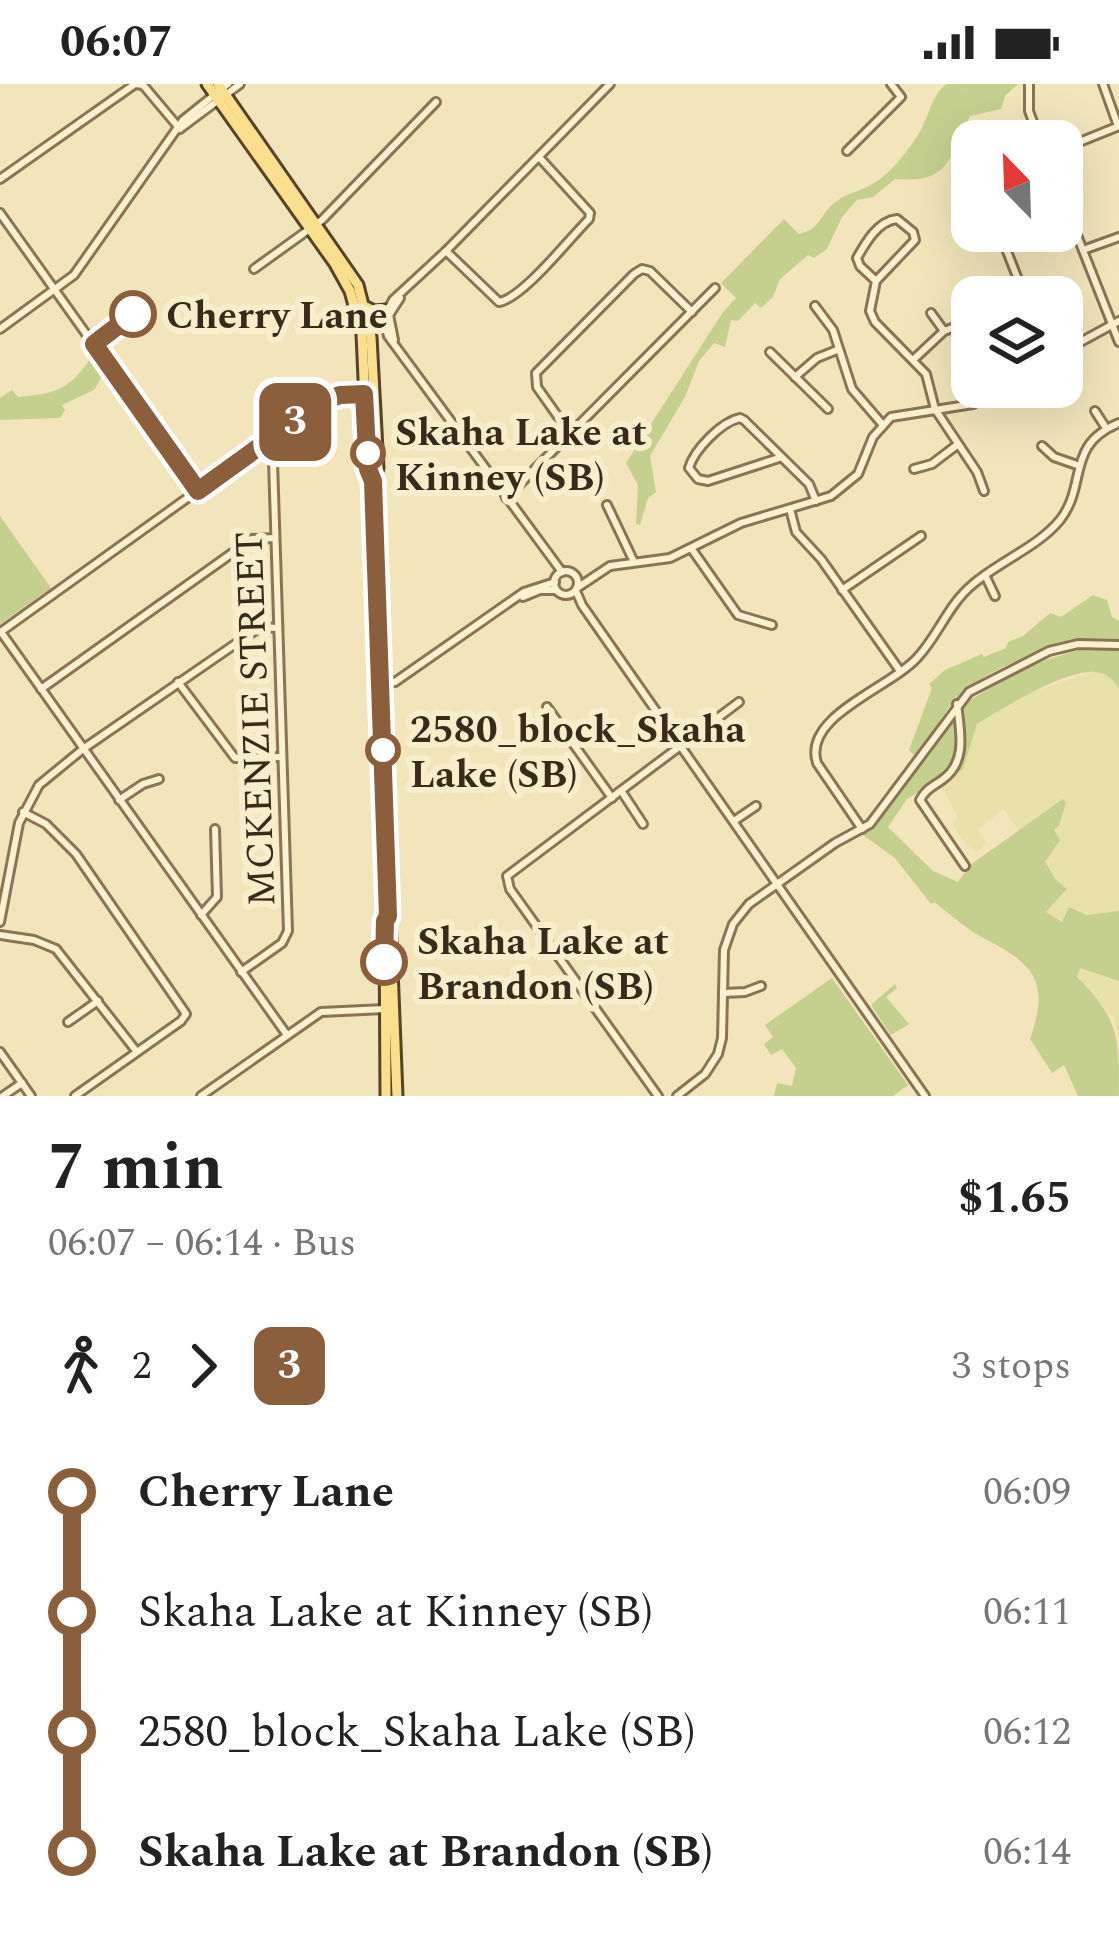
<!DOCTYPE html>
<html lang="en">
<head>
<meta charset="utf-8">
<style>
  :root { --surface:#fff; --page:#f6f6f6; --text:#222; --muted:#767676 }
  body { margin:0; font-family:Spectral,serif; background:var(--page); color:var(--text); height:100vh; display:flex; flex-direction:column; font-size:45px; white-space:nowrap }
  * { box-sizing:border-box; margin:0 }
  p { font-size:39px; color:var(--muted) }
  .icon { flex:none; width:66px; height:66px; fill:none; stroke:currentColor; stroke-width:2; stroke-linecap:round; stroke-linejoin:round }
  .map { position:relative; height:1012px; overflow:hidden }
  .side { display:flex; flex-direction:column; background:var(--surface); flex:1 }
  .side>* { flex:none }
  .badge { padding:0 24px; border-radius:18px; font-size:42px; line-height:78px }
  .needle { width:78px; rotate:337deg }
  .controls { position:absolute; left:951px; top:36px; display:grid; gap:24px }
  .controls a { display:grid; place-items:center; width:132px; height:132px; border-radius:24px; background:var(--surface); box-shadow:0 12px 48px #0002; font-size:60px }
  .map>.badge { position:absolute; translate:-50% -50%; box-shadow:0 0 0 6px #fff }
  .legs { display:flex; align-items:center; gap:18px; height:132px; padding:0 48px; font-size:39px }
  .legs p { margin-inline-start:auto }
  .head { display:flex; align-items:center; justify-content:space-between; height:204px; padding:0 48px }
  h1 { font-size:66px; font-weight:700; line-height:90px }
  ul { padding:0 48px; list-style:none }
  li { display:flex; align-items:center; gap:42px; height:120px; font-size:45px }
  li i { display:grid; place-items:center; width:18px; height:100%; margin:0 15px; background:currentColor }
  li i::after { content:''; width:30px; height:30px; margin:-15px; border:9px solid; border-radius:50%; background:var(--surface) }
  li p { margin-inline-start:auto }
  li:first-child i { background:linear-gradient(#0000 50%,currentColor 0) }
  li:last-child i { background:linear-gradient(currentColor 50%,#0000 0) }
  .status { display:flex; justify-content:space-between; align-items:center; height:84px; padding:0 60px; background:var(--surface); direction:ltr }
  .status svg { height:33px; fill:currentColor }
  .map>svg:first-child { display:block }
  .farmland { fill:#e8e1a9 }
  .green { fill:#c5d08f }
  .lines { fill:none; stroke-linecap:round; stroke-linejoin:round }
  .minor-casing { stroke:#8b7454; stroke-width:12 }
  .major-casing { stroke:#584129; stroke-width:15 }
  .minor { stroke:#fcf1d0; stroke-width:6 }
  .major { stroke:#fadf8f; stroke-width:9 }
  .line-1-casing { stroke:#fff; stroke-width:27 }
  .line-1 { stroke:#8b5e3c; stroke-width:18 }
  .stop-1-dot { fill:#fff; stroke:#8b5e3c; stroke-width:6 }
  .labels { text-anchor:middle; stroke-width:12; stroke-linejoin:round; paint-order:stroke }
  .stop-label { font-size:39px; font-weight:bold; fill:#382b1a; stroke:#f8eecc; text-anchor:start }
  .street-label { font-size:39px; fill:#382b1a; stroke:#f8eecc }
</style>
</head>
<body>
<div class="status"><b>06:07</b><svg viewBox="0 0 49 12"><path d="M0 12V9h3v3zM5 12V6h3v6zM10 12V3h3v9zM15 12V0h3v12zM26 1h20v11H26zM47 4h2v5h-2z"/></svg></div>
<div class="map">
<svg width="1119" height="1012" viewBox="0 0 1119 1012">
  <rect width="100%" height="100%" fill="#f2e5bc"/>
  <g class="farmland">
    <path d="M 1095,587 L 1111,593 L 1119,604 L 1119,827 L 1087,831 L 1070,823 L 1065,835 L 1059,838 L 1046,828 L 1064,810 L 1045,778 L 1060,756 L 1053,745 L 1059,741 L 1066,719 L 1064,715 L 1019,746 L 1003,725 L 978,746 L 987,759 L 977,768 L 966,761 L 951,739 L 958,733 L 941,702 L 963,685 L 977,640 L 1026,610 Z"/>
    <path d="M 1079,884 L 1119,897 L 1119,955 L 1113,933 L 1077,894 Z"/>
  </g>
  <g class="green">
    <path d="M 946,0 L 1018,0 L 1005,12 L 1001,25 L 970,32 C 949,74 950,100 895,95 L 873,113 L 857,116 L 842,133 L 827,165 L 814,174 L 808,171 L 780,195 L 773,213 L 761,224 L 755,219 L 738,237 L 731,236 L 725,263 L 714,259 L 699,277 L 685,313 L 650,372 L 656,408 L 648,414 L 640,441 L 636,440 L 638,401 L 626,379 L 723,228 L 736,214 L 721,199 L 784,135 L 799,150 C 821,145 819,132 833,120 C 847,108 860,108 874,99 C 890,90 904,71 914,57 C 929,38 928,16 946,0 Z"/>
    <path d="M 93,271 L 105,287 L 94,306 L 62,321 L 65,326 L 60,334 L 0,336 L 0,314 L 12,306 L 18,313 C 59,309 69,306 93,271 Z"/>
    <path d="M 0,432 L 51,504 L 0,540 Z"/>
    <path d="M 1093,511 L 1107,516 L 1112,533 L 1119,537 L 1119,557 C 1070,554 997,577 960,611 C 942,628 932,653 916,673 L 909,666 L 932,604 L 929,600 L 945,586 L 982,570 L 984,573 L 1006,564 L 1008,558 L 1023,552 L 1050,529 L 1061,533 Z"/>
    <path d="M 1091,562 L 1119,562 L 1119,604 C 1113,596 1107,589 1096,588 C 1066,585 1003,624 977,640 L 963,685 L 941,702 L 936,698 L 907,715 L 888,743 L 933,787 L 958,798 L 970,781 L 1063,715 L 1066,719 L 1059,741 L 1054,746 L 1060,756 L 1045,778 L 1056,796 L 1067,805 L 1046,828 L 1062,838 L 1069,823 L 1087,831 L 1119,827 L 1119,897 L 1080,884 L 1077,893 C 1119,935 1119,952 1119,1012 L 1078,1012 L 1064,981 L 1052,989 L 1030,955 C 1049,901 1037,882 989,857 C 969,847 952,832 934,818 L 931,820 L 895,774 L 863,751 L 929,672 L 965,619 L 1027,582 Z"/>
    <path d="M 832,894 L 908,1001 L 893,1012 L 774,1012 L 777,999 L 792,1002 L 796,984 L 782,965 L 771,971 L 764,960 L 773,953 L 765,941 Z"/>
    <path d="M 895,900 L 897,904 L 886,913 L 909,940 L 891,951 L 871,921 Z"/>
  </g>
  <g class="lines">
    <defs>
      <g id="minor">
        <path d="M 1029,0 L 1029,27 L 1040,57"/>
        <path d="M 1103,0 L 1118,42"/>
        <path d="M 181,44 L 240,0"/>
        <path d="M 1062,65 L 1119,42"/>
        <path d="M 847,67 L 901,13 L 891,0"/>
        <path d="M 0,95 L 135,0 L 143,1 L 180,45"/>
        <path d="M 1062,113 L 1119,258"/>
        <path d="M 0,129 L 198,407"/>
        <path d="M 999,147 L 1021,203 L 1011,213"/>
        <path d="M 1083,166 L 1119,153"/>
        <path d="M 446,167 L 499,218 C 523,214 569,155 589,135 L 590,129 L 539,73"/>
        <path d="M 254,185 L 322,136 L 436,18"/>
        <path d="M 876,197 L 860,182 L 857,174 C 866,158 878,137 897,135 L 913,148 L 915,156 L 876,197 L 870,227 L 875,238 L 926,290 L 935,325 L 977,388 L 984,407"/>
        <path d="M 815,222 L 833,246 L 852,305 L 882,340"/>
        <path d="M 931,229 L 944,247"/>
        <path d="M 0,245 L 74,191 L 183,36 L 228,0"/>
        <path d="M 394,256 L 389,231 L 400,214"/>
        <path d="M 770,268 L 828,325"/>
        <path d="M 1062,268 L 1119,237"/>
        <path d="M 913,276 L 944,247 L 963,240"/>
        <path d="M 795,293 L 817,274 L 837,266"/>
        <path d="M 1095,327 L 1106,344"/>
        <path d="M 571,351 L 537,303 L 536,289 L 634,190 L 642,185 L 650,187 L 692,228"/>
        <path d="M 1042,362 L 1054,373 L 1077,381"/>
        <path d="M 782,373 L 708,397 L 698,395 L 689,384 C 694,366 721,338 740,334 L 744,336 L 809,400 L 816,417"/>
        <path d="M 914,385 L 932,380 L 957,361"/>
        <path d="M 506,414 L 715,204"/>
        <path d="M 607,421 L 634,478"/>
        <path d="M 790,425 L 796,448 L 821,475 L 900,587"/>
        <path d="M 691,464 L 738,531 L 772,541"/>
        <circle cx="566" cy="499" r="12"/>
        <path d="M 562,488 L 388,252 L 383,235 L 393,216 L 446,167 L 610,0"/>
        <path d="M 985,491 L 995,512"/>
        <path d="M 577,504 L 610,482 L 670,474 L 741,439 L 831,412 L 858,390 L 873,353 L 891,333 L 973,320 L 1005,303"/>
        <path d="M 842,506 L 921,452"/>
        <path d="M 576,507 L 582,521 L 925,1012"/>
        <path d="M 523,513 L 540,506 L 556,506"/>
        <path d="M 2,547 L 321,318 L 334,313 L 364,310"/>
        <path d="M 1,548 L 287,951"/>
        <path d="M 178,598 L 235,674 L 282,673"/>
        <path d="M 381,601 L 395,598 L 524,508 L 555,498"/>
        <path d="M 41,605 L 252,455 L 275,454"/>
        <path d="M 957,620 C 960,647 968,678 942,696 C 932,703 926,705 920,716 L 965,782"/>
        <path d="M 547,623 L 612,714"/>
        <path d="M 622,708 L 643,740"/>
        <path d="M 119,716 L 143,700 L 159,695"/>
        <path d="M 23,728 L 46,740 L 76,770 L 186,930 L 181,937 L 75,1012"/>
        <path d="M 734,737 L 756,722"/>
        <path d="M 862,745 L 817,679 C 802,632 890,604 917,574 C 938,552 948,521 972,501 C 998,478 1038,463 1060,436 C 1088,400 1065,361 1119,339"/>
        <path d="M 201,831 L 217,813 L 215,745"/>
        <path d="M 0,838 L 19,739 L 39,701 L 83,665 L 260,543 L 278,544"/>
        <path d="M 0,851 L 34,856 L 56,865 L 137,968"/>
        <path d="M 241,888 L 282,859 L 288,847 L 273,377 L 261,361"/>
        <path d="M 724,909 L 745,908 L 761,902"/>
        <path d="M 68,938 L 98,917"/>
        <path d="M 0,968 L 31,1012"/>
        <path d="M 3,1012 L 22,999"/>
        <path d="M 201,1012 L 321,928 L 385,925"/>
        <path d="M 658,1012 L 510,805 L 507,792 L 739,618"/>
        <path d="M 677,1012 L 705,990 L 718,970 L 722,954 L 724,866 L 733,840 L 749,820 L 835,759 L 870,740 L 969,608 L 1049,567 L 1078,560 L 1119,561"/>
      </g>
      <g id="major">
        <path d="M 207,0 L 335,180 L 350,207 L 362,250 L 368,385 L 373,397 L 397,1012"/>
        <path d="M 218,0 L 358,201 L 371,253 L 378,384 L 373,397"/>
        <path d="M 366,223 L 374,227 L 386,226"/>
        <path d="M 386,1012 L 385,837 L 388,832"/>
      </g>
    </defs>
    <use href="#minor" class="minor-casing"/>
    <use href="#major" class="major-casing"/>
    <use href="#minor" class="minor"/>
    <use href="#major" class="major"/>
  </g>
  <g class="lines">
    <defs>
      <path id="line-1" d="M 133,230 L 94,260 L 198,407 L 321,318 L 340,311 L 364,310 L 368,385 L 373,397 L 388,832 L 385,837 L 384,878"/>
    </defs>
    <use href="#line-1" class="line-1-casing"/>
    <use href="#line-1" class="line-1"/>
  </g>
  <g class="stop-1-dot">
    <circle cx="133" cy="230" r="21"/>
    <circle cx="368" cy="369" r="15"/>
    <circle cx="383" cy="666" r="15"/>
    <circle cx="384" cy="878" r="21"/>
  </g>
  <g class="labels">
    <g class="stop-label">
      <text x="166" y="244">Cherry Lane</text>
      <text x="395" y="361">Skaha Lake at<tspan x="395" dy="45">Kinney (SB)</tspan></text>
      <text x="410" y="658">2580_block_Skaha<tspan x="410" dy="45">Lake (SB)</tspan></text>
      <text x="417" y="870">Skaha Lake at<tspan x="417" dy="45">Brandon (SB)</tspan></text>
    </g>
    <g class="street-label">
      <text transform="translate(254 635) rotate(-92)" y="14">MCKENZIE STREET</text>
    </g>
  </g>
</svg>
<div class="controls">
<a><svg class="needle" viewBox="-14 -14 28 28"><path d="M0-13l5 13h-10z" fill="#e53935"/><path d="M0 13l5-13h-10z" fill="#767676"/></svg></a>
<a><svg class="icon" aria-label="layers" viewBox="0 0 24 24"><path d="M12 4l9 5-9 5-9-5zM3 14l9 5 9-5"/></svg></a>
</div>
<b class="badge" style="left:295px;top:338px;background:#8b5e3c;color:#fff">3</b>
</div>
<section class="side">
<div class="head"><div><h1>7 min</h1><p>06:07 – 06:14 · Bus</p></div><b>$1.65</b></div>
<div class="legs"><svg class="icon" aria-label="walk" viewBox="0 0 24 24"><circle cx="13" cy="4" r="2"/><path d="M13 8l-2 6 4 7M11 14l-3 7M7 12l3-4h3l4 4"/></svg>2<svg class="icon" aria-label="forward" viewBox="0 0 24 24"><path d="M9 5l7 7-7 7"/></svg><b class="badge" style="background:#8b5e3c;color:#fff">3</b><p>3 stops</p></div>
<ul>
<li><i style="color:#8b5e3c"></i><b>Cherry Lane</b><p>06:09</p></li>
<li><i style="color:#8b5e3c"></i><span>Skaha Lake at Kinney (SB)</span><p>06:11</p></li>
<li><i style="color:#8b5e3c"></i><span>2580_block_Skaha Lake (SB)</span><p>06:12</p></li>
<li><i style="color:#8b5e3c"></i><b>Skaha Lake at Brandon (SB)</b><p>06:14</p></li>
</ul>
</section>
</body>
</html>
